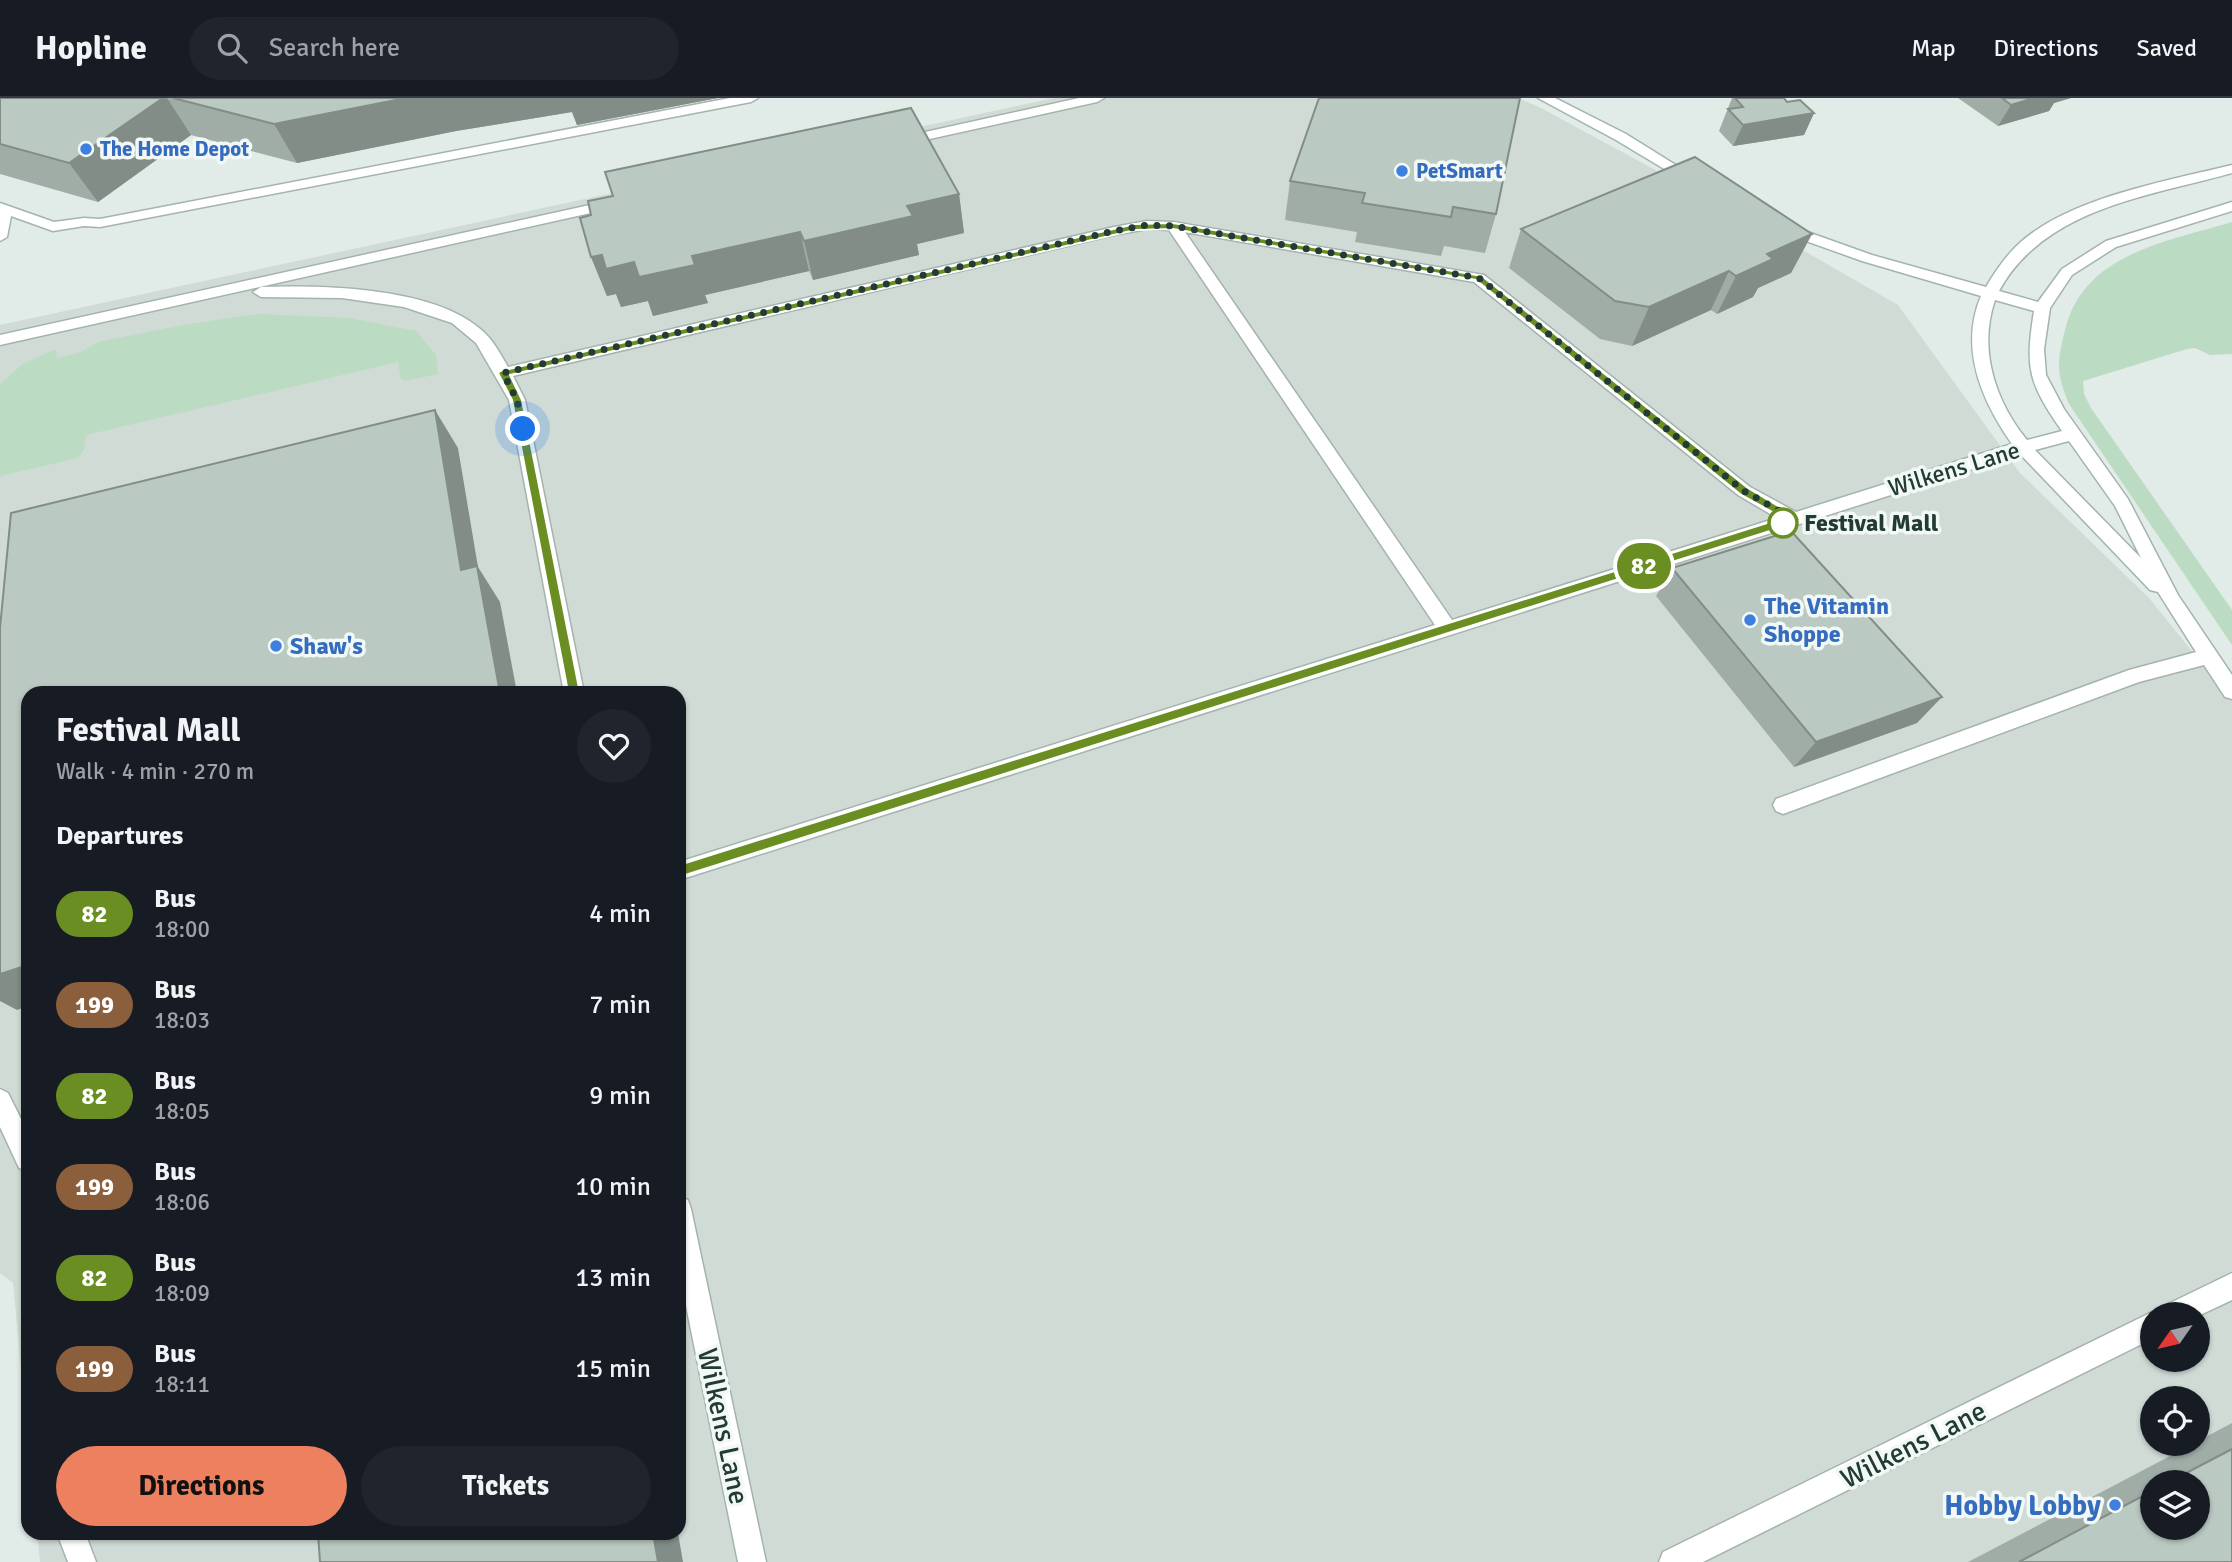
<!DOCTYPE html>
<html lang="en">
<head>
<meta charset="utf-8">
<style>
  :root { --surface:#171b24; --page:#20242c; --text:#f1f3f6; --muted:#9ea1a6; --line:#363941; --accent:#ec805f }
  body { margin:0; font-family:Signika,sans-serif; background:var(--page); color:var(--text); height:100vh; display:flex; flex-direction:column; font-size:26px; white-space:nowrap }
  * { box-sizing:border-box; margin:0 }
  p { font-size:23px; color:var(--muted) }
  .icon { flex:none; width:38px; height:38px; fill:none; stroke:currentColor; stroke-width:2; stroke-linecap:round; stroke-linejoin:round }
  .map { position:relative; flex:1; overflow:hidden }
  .sheet { position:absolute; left:21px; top:588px; width:665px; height:854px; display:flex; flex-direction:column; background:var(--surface); border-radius:21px; box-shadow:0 2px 5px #0004 }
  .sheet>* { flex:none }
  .badge { padding:0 14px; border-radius:23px; font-size:24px; line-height:46px }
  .needle { width:46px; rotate:236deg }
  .tools { position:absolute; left:2140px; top:1204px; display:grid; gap:14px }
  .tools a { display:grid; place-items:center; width:70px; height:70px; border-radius:50%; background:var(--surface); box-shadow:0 2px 5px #0004; font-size:35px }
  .you { position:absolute; width:35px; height:35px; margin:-18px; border:5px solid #fff; border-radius:50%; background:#1a73e8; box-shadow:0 0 0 10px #1a73e833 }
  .map>.badge { position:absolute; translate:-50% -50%; box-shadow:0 0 0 4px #fff }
  h2 { padding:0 35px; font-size:26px; line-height:63px }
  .round { display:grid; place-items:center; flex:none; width:74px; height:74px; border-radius:37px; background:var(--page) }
  .headline { display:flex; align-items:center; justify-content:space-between; height:119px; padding:0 35px }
  h1 { font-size:33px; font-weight:700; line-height:52px }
  .action { display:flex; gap:14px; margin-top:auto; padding:14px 35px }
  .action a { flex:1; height:80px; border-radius:42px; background:var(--accent); color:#111; font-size:28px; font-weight:700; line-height:80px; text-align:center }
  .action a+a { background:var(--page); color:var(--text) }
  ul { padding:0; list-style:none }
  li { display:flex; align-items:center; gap:21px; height:91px; padding:0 35px }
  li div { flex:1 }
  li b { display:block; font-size:26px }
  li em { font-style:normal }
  li .badge { min-width:77px; font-weight:700; text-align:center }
  header { display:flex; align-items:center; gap:42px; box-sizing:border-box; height:98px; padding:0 35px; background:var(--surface); border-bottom:2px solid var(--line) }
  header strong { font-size:33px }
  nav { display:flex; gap:38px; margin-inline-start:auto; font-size:24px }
  .search { width:490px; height:63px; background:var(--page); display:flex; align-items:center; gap:18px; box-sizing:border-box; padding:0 24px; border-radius:38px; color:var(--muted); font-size:26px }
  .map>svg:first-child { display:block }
  .built { fill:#d0dbd6; fill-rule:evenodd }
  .green { fill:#bbdbc3 }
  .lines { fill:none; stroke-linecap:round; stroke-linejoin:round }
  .minor-casing { stroke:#a4b3ae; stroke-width:3 }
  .minor { fill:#fff; fill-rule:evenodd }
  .wall { fill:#a0ada7; fill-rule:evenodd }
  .shaded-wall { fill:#828d88 }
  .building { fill:#bac9c2; stroke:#828d88; stroke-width:2 }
  .line { fill:#6b8e23; stroke:#fff; stroke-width:2 }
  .walk { stroke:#223b34; stroke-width:7; stroke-dasharray:0 12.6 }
  .shop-dot { fill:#3f7fe0; stroke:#f2f8f5; stroke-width:2.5 }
  .stop-dot { fill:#fff; stroke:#6b8e23; stroke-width:3.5 }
  .labels { text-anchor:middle; stroke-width:7; stroke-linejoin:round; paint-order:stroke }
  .far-shop-label { font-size:21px; font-weight:bold; fill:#366cbe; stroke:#f2f8f5; text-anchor:start }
  .street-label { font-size:24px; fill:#223b34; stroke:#f2f8f5 }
  .stop-label { font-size:24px; font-weight:bold; fill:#223b34; stroke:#f2f8f5; text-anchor:start }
  .shop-label { font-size:24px; font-weight:bold; fill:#366cbe; stroke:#f2f8f5; text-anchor:start }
  .near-street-label { font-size:28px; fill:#223b34; stroke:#f2f8f5 }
  .near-shop-label { font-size:28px; font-weight:bold; fill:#366cbe; stroke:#f2f8f5; text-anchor:end }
</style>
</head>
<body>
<header>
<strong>Hopline</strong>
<div class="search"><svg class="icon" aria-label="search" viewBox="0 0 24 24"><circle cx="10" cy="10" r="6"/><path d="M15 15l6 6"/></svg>Search here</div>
<nav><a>Map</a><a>Directions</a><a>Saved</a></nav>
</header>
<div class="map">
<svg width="2232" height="1464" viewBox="0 0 2232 1464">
  <rect width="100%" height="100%" fill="#e1ebe7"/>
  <path class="built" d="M 1054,0 L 1518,0 L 1541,10 L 1801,151 L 1898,207 L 2020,375 L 2149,500 L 2232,603 L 2232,1464 L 40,1464 L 37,1435 L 679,1435 L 679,595 L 28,595 L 28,1343 L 13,1185 L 0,1175 L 0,227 ZM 2152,1216 L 2198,1216 L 2198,1262 L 2152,1262 ZM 2152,1300 L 2198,1300 L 2198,1346 L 2152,1346 ZM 2152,1384 L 2198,1384 L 2198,1430 L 2152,1430 Z"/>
  <g class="green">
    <path d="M 2232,124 L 2232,256 L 2210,257 L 2195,250 L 2187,251 L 2083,283 L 2084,296 L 2091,310 L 2232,512 L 2232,547 L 2069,306 C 2056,275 2057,264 2065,232 C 2084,155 2166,144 2232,124 Z"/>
    <path d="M 258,216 L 349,220 L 416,233 L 436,257 L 438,276 L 405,283 L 401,281 L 398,264 L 86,337 L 84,352 L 78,360 L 0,378 L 0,286 L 23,266 L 56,251 L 57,260 L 81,254 L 98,244 L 183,227 Z"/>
  </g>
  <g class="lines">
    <defs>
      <g id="minor">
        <path d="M 730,0 L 758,0 L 751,4 L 100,129 L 84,128 L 53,133 L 11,118 L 7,139 L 0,143 L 0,105 L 54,124 L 84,120 L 100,121 Z"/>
        <path d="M 1079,0 L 1104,0 L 1097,4 L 898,48 L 891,44 L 898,40 Z"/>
        <path d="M 1538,0 L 1555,0 L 1626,36 L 1703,84 L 1696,88 L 1691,87 L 1616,42 Z"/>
        <path d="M 2232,67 L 2232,75 C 2150,98 2044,110 1999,193 L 2038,204 L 2062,171 L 2106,143 L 2232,104 L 2232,113 L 2116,149 L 2072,177 L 2050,210 L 2044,251 L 2046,277 L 2064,311 L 2128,401 L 2178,497 L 2232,577 L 2232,601 L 2225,599 L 2204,567 L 2139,584 L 1783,716 L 1776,713 L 1773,707 L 1776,701 L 2129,572 L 2196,554 L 2158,494 L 2150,492 L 2020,356 L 679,782 L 679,764 L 1435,527 L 1169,132 L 1147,131 L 1114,137 L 513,278 L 525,302 L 584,595 L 564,595 L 509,302 L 476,245 L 452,225 L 404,209 L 342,200 L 261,199 L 253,194 L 261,189 C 322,187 431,189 479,230 C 492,240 500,255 508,269 L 1114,129 L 1147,123 L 1173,124 L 1484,177 L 1750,389 L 1796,414 L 2012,346 C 1981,302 1959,250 1981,198 L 1862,163 L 1778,133 L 1776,130 L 1778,127 L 1788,127 L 1872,157 L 1986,189 C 1996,172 2007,156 2022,143 C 2073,99 2167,83 2232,67 ZM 1185,134 L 1474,184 L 1738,397 L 1777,420 L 1452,522 ZM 1995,202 L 2034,213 C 2025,271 2028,284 2062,333 L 2027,342 C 1995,303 1978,251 1995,202 ZM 2069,343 L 2115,408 L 2141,460 L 2035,352 Z"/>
        <path d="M 617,101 L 622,102 L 624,105 L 622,108 L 0,247 L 0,237 Z"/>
        <path d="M 0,991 L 8,995 L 28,1035 L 28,1073 L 19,1070 L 0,1029 Z"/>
        <path d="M 679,1099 L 688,1102 L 691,1111 L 766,1464 L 738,1464 L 679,1173 Z"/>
        <path d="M 2232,1175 L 2232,1202 L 2198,1218 L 2198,1216 L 2162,1216 L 2166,1207 Z"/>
        <path d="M 2152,1214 L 2158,1216 L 2152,1216 L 2152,1241 L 1703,1464 L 1659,1464 L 1663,1454 Z"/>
        <path d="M 57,1435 L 85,1435 L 96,1464 L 68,1464 Z"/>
      </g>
    </defs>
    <use href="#minor" class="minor-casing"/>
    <use href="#minor" class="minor"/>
  </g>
  <g class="wall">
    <path d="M 0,0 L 718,0 L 577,27 L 572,14 L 456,33 L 297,65 L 191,37 L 98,104 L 0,76 Z"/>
    <path d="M 1732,0 L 1784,0 L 1787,4 L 1814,15 L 1804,37 L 1733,48 L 1719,33 Z"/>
    <path d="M 1958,0 L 2071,0 L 2054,5 L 2049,13 L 1998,28 Z"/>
    <path d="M 1290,83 L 1496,116 L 1485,155 L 1444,148 L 1441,158 L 1355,144 L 1357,134 L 1285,122 Z"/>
    <path d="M 959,96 L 964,135 L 917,146 L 919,157 L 813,182 L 809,173 L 705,197 L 708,205 L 653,218 L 648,203 L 621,209 L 616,196 L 607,198 L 591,159 Z"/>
    <path d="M 1521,131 L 1812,136 L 1791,175 L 1758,190 L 1753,199 L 1717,216 L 1711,212 L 1632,248 L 1600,241 L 1509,170 Z"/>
    <path d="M 1672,470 L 1917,625 L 1794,669 L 1656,498 Z"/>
    <path d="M 2232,1325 L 2232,1464 L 1968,1464 L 2193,1346 L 2198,1346 L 2198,1343 ZM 2152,1384 L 2198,1384 L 2152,1430 Z"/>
  </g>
  <g class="shaded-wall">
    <path d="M 163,0 L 167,0 L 191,37 L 98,104 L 69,65 Z"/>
    <path d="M 406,0 L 718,0 L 577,27 L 572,14 L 456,33 L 297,65 L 274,26 Z"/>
    <path d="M 2034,0 L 2071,0 L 2054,5 L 2049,13 L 1998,28 L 2011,7 Z"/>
    <path d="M 1814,15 L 1804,37 L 1733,48 L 1743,27 Z"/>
    <path d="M 959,96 L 964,135 L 917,146 L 919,157 L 813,182 L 804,143 L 907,108 Z"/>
    <path d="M 800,134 L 809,173 L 705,197 L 708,205 L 653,218 L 648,203 L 621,209 L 616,196 L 607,198 L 591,159 L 602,157 L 634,164 L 692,158 Z"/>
    <path d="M 1812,136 L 1791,175 L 1758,190 L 1753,199 L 1717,216 L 1736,178 L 1767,156 Z"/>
    <path d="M 1729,173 L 1711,212 L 1632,248 L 1649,209 Z"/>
    <path d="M 435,312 L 458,350 L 478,469 L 500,504 L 517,595 L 500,595 L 461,472 Z"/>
    <path d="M 1942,599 L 1917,625 L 1794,669 L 1816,644 Z"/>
    <path d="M 28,867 L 28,908 L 17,912 L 0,903 L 0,876 Z"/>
    <path d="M 653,1435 L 678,1435 L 683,1464 L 658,1464 Z"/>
  </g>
  <g class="building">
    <path d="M 0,0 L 163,0 L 69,65 L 0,46 Z"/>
    <path d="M 173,0 L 406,0 L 274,26 Z"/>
    <path d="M 1319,0 L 1520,0 L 1496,116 L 1453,109 L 1451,119 L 1362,105 L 1365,95 L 1290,83 Z"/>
    <path d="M 1735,0 L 1784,0 L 1787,4 L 1800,2 L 1814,15 L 1743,27 L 1728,11 L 1743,9 Z"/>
    <path d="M 2002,0 L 2034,0 L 2011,7 Z"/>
    <path d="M 911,10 L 959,96 L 907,108 L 913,118 L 804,143 L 800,134 L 692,158 L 695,167 L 639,179 L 634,164 L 606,171 L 602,157 L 591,159 L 580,120 L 591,117 L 588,103 L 613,98 L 605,74 Z"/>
    <path d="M 1695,59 L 1812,136 L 1767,156 L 1773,161 L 1736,178 L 1729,173 L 1649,209 L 1615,203 L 1521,131 Z"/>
    <path d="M 435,312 L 461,472 L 477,468 L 500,595 L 28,595 L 28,867 L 0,876 L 0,530 L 11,415 Z"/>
    <path d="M 1791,433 L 1942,599 L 1816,644 L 1672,470 Z"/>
    <path d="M 2232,1351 L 2232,1464 L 2019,1464 L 2152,1393 L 2152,1430 L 2198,1430 L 2198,1384 L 2169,1384 Z"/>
    <path d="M 318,1435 L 653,1435 L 658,1464 L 320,1464 Z"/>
  </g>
  <path class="line" d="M 1173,125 L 1482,178 L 1748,390 L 1800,421 L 1798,424 L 679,779 L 674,777 L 674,769 L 679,767 L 1783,420 L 1740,396 L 1476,182 L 1173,131 L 1135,132 L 510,277 L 522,302 L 580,595 L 578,599 L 569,599 L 512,302 L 498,275 L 500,273 L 1135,126 Z"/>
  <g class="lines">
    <path class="walk" d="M 523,331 L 517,302 L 503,275 L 1114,133 L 1147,127 L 1173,128 L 1479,180 L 1744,393 L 1794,421 L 1783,425"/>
  </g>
  <g class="shop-dot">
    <circle cx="86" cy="51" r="7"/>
    <circle cx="1402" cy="73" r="7"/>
    <circle cx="1750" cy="522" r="7"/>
    <circle cx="276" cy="548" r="7"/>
    <circle cx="2115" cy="1407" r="7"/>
  </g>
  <circle class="stop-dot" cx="1783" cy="425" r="14"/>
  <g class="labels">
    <g class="far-shop-label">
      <text x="100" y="58">The Home Depot</text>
      <text x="1416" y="80">PetSmart</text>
    </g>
    <g class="street-label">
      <text transform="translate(1954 371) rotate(-17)" y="8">Wilkens Lane</text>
    </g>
    <g class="stop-label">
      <text x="1804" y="433">Festival Mall</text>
    </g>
    <g class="shop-label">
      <text x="1764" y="516">The Vitamin<tspan x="1764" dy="28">Shoppe</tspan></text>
      <text x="290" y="556">Shaw's</text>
    </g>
    <g class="near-street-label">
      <text transform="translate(724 1328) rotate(78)" y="10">Wilkens Lane</text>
      <text transform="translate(1913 1346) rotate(-27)" y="10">Wilkens Lane</text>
    </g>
    <g class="near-shop-label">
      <text x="2101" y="1417">Hobby Lobby</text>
    </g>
  </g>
</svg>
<div class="tools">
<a><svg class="needle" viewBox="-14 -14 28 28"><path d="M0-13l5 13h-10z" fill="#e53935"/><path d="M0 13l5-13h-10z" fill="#9ea1a6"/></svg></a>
<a><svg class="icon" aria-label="locate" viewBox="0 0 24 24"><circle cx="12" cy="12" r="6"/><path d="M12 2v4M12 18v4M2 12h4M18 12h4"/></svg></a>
<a><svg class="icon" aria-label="layers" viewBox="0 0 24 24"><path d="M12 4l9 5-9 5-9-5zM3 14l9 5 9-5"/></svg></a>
</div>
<div class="you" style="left:523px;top:331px"></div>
<b class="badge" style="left:1644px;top:468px;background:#6b8e23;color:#fff">82</b>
<section class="sheet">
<div class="headline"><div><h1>Festival Mall</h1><p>Walk · 4 min · 270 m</p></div><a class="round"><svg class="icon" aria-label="heart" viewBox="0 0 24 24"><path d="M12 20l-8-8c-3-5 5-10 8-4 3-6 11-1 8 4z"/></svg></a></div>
<h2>Departures</h2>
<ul>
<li><span class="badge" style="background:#6b8e23;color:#fff">82</span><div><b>Bus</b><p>18:00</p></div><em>4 min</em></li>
<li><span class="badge" style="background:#8b5e3c;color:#fff">199</span><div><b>Bus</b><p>18:03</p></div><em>7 min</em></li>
<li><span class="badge" style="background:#6b8e23;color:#fff">82</span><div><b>Bus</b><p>18:05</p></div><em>9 min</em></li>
<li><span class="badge" style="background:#8b5e3c;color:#fff">199</span><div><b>Bus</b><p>18:06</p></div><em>10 min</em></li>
<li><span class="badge" style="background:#6b8e23;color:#fff">82</span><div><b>Bus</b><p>18:09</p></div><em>13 min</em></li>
<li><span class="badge" style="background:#8b5e3c;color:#fff">199</span><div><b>Bus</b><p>18:11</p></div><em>15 min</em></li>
</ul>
<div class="action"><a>Directions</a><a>Tickets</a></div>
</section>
</div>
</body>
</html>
